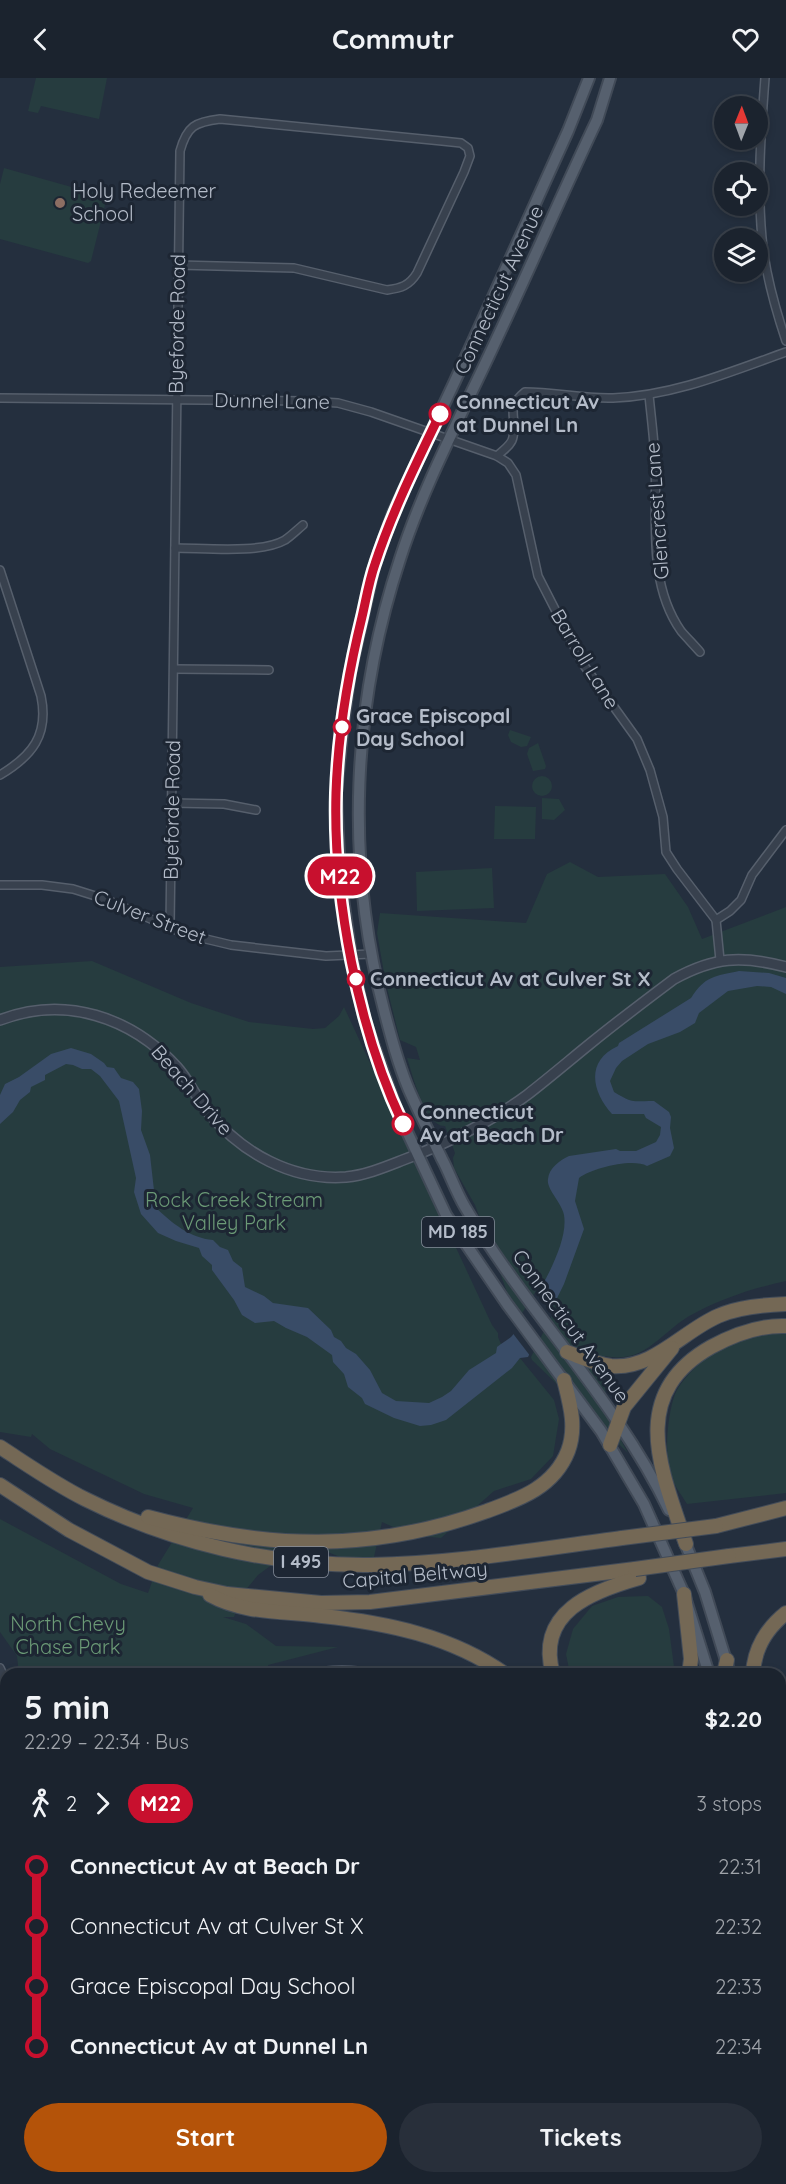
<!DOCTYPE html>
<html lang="en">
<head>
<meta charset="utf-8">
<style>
  :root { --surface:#1b232e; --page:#282f3a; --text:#f1f3f6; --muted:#a0a4aa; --line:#39404a; --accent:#b45309 }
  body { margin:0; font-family:Quicksand,sans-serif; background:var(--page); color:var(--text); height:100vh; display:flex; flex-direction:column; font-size:22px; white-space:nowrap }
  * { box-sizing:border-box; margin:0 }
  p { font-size:20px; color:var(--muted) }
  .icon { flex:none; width:33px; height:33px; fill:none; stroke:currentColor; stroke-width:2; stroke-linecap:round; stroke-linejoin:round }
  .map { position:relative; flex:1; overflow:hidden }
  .panel { position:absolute; left:0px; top:1590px; width:786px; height:516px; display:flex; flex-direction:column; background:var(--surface); border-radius:18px 18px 0 0; box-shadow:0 3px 9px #0003,0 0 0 2px var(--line) }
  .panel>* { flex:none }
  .badge { padding:0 12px; border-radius:20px; font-size:21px; line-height:39px }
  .needle { width:39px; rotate:1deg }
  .fabs { position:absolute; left:714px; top:18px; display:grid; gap:12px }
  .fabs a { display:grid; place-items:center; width:54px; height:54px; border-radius:50%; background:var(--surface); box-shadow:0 3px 9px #0003,0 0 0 2px var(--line); font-size:30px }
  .map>.badge { position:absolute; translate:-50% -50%; box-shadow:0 0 0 3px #fff }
  .legs { display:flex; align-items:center; gap:9px; height:66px; padding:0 24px; font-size:20px }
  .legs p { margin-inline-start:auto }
  .overview { display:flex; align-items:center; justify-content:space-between; height:102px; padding:0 24px }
  h1 { font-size:33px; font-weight:700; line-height:45px }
  .cta { display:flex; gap:12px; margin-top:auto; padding:12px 24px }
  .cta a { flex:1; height:69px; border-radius:36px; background:var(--accent); color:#fff; font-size:24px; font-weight:700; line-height:69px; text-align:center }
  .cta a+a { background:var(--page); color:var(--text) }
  ul { padding:0 24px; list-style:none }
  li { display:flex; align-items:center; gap:21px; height:60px; font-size:22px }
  li i { display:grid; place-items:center; width:9px; height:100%; margin:0 8px; background:currentColor }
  li i::after { content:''; width:15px; height:15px; margin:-8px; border:4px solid; border-radius:50%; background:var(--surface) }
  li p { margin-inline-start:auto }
  li:first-child i { background:linear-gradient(#0000 50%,currentColor 0) }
  li:last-child i { background:linear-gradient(currentColor 50%,#0000 0) }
  header { display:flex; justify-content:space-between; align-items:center; height:78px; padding:0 24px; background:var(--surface); font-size:27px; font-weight:700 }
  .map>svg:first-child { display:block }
  .green { fill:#263c3f }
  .water { fill:#394c67 }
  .pier { fill:#242f3e }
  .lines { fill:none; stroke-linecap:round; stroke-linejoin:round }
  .minor-casing { stroke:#565f6c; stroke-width:10 }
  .tertiary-casing { stroke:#565f6c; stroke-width:12 }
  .primary-casing { stroke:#414a57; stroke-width:14 }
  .motorway-casing { stroke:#434c59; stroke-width:16 }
  .minor { stroke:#38414e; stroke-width:7 }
  .tertiary { stroke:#38414e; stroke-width:9 }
  .primary { stroke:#56606e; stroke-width:10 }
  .motorway { stroke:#746855; stroke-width:14 }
  .motorway-bridge-casing { stroke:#434c59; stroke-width:16; stroke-linecap:butt }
  .motorway-bridge { stroke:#746855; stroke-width:14 }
  .line-1-casing { stroke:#fff; stroke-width:14 }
  .line-1 { stroke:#c8102e; stroke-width:9 }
  .education-dot { fill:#8d6e63; stroke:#1d2633; stroke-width:2 }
  .stop-1-dot { fill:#fff; stroke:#c8102e; stroke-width:3 }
  .labels { text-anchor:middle; stroke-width:6; stroke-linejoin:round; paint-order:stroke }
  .shield { fill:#1d2633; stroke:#878f9c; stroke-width:1.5 }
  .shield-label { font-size:18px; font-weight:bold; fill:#b4bcc9 }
  .poi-label { font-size:20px; fill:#b4bcc9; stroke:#1d2633; text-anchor:start }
  .street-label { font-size:20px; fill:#b4bcc9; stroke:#1d2633 }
  .stop-label { font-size:20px; font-weight:bold; fill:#b4bcc9; stroke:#1d2633; text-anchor:start }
  .park-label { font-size:20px; fill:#6b9a76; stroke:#1d2633 }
</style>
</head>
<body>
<header><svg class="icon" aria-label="back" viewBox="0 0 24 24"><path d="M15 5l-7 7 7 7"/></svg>Commutr<svg class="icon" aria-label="heart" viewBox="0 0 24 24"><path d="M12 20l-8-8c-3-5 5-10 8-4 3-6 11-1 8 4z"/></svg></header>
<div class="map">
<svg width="786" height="2106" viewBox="0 0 786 2106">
  <rect width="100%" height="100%" fill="#242f3e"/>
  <g class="green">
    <path d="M 36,0 L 107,0 L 99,41 L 41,28 L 38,35 L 28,33 Z"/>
    <path d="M 4,90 L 107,119 L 91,183 L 88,185 L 0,161 L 0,106 Z"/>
    <path d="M 510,652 L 531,659 L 527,668 L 521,669 L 511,664 L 508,657 Z"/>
    <path d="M 538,665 L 546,688 L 545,691 L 533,693 L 527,676 L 529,670 Z"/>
    <circle cx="542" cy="708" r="10"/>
    <path d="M 542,720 L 559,721 L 565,732 L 554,742 L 542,741 Z"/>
    <path d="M 495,728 L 536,729 L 535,761 L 494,761 Z"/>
    <path d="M 570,784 L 598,799 L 665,796 L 688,829 L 702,861 L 786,829 L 786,1203 C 754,1210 723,1220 693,1236 C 662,1252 646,1287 605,1278 C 601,1314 610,1344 628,1375 L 532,1282 L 475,1127 L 454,1090 L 453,1080 L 455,1075 L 445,1048 C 425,1049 413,998 407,980 L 420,982 L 416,969 L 400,962 L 386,906 L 377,855 L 380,835 L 526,845 L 547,796 Z"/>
    <path d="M 492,790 L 494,830 L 417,833 L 416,794 Z"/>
    <path d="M 92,883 L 191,925 L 249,944 L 313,951 L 325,950 L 339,938 L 344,929 L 492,1247 L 498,1255 L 498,1259 L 511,1289 L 520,1280 L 554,1322 L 559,1341 L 553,1378 L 531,1401 L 494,1413 L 441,1460 L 411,1457 L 382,1444 L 371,1492 L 328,1474 L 306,1474 L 291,1477 L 277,1483 L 258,1497 L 244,1514 L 234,1539 L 223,1539 L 246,1546 L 276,1568 L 338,1569 L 268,1587 L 268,1596 L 19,1596 L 17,1578 L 0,1554 L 0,1441 L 121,1506 L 148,1515 L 158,1487 L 193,1430 L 144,1416 L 50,1371 L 32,1356 L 31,1359 L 0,1354 L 0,889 Z"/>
    <path d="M 786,1252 L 786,1415 L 687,1426 C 681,1416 672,1405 670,1394 C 664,1374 668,1329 677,1312 C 689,1291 722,1264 745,1258 C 758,1254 773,1254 786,1252 Z"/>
    <path d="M 648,1518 L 662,1529 L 669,1551 L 675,1596 L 570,1596 L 566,1576 L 573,1551 L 592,1528 L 618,1519 Z"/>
    <path d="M 0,1682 L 6,1695 L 6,1773 C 0,1784 0,1810 6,1819 L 6,1907 L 0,1921 Z"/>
    <path d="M 181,2100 L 450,2100 L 444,2106 L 186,2106 Z"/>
  </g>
  <path class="water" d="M 739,893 L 769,895 L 786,900 L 786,916 L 771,909 L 757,908 L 728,913 L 699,935 L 695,945 L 680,954 L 648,966 L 622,983 L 616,990 L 610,1003 L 614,1014 C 634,1026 632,1023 654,1023 L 669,1034 L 671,1039 L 670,1050 L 674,1070 L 670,1078 L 647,1088 C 633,1080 592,1090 579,1100 L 575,1123 L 584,1151 L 564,1206 L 528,1279 L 520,1280 L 512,1290 L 446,1342 L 431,1347 L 420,1348 L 394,1340 L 365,1326 L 362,1320 L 348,1309 L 344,1296 L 333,1284 L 332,1277 L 307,1259 L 286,1250 L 274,1243 L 255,1245 L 242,1237 L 234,1222 L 212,1192 L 212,1187 L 202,1178 L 199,1170 L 176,1163 L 158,1155 L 141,1136 L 134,1114 L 136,1100 L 119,1023 L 100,998 L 91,991 L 82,991 L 73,987 L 66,986 L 45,997 L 45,1002 L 31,1009 L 30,1014 L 20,1022 L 13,1034 L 0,1046 L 0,1017 L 5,1006 L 19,999 L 51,976 L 71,970 L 91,976 L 104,985 L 107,989 L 114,990 L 121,1000 L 133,1004 L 139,1011 L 142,1033 L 141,1052 L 150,1077 L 156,1130 C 172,1145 190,1160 213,1162 L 220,1169 L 228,1172 L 233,1183 L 242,1190 L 245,1209 L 264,1218 L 273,1225 L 308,1230 L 331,1252 L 334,1259 L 341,1263 L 346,1270 L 356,1276 L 370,1292 L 382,1315 L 396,1323 L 429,1325 L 442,1319 L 451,1313 L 469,1292 L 496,1275 L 497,1269 C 502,1265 508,1262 512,1258 C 517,1252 520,1244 524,1238 C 539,1214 569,1166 564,1137 C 562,1125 546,1111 548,1101 C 549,1090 560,1082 569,1078 L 616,1071 L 620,1073 L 636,1073 L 656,1064 L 660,1057 L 661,1049 L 646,1040 L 644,1036 L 612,1036 C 592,1014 585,983 618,968 L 619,965 L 691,920 C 705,898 715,898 739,893 Z"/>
  <path class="pier" d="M 536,1213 L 553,1235 L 531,1279 L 511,1253 Z"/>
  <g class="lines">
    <defs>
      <g id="minor">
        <path d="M 765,0 C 761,53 757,107 762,160 C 765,195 775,230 786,263"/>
        <path d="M 649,317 C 651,338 654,360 655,382 C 658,438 646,503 681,553 C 687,560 694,567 700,574"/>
        <path d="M 0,320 L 307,323 L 338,325 L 371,334 L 497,378 L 508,385 L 516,397 L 538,498 L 583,586 L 637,661 L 650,692 L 663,739 L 666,774 L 677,791 L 716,842"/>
        <path d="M 497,378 C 503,372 512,367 513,359 C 518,338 504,331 525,314 C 555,314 583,321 613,320 C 673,318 730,294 786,274"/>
        <path d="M 175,470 C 204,470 261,476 285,462 C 291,458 297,452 303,447"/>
        <path d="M 0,492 L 41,618 C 49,657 32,678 0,697"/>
        <path d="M 174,591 L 269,592"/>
        <path d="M 172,725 L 224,726 L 256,732"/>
        <path d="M 0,807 L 42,807 L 73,811 L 105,821 L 185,856 L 231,867 L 326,878 L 371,876"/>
        <path d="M 170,849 L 180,73 C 187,48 195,44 220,41 L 442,63 L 461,65 L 468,70 L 470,78 L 464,94 L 417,195 C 409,208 401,210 387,212 L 294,190 L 178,187"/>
        <path d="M 720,882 L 716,842 L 730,833 L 741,822 L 752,797 L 786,752"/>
        <path d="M 0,1590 L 6,1603"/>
        <path d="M 305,1596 C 330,1591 354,1591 379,1596"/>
        <path d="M 0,1999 L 6,1988"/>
        <path d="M 0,2039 L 0,2049"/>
        <path d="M 520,2100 L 521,2106"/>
        <path d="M 76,2106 L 76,2100"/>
        <path d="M 461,2106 L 469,2100"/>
      </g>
      <path id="tertiary" d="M 0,942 C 65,917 131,939 177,989 C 189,1002 196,1020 208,1034 C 242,1075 292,1103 346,1099 C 366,1097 385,1089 403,1082 C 444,1067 492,1043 527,1017 C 549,1000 570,982 591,965 C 618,943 646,922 674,901 C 714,879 741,877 786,889"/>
      <g id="primary">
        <path d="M 589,0 L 568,53 L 455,303 L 393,435 L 374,489 L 350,595 L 343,646 L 336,715 L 340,799 L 351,878 L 365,943 L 396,1030 L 446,1137 L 507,1226 L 601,1353 L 644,1426 L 684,1516 L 709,1596"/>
        <path d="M 610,0 L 597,42 C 561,118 528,195 492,271 C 460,340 423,409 400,481 C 352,626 345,784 384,932 C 391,959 398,986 409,1012 C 419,1035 431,1058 442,1081 C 450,1096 456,1114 465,1129 C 527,1234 616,1321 669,1432"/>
        <path d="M 683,1460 L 705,1514 L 728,1589"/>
        <path d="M 780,1967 L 786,2018"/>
        <path d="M 774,2100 L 774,2106"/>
      </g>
      <g id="motorway">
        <path d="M 567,1274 C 581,1279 596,1286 611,1288 C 653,1292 683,1253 718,1238 C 739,1229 763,1227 786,1226"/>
        <path d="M 610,1367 L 624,1329 L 672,1270"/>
        <path d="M 0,1369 C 28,1387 55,1406 85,1421 C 173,1465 271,1488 370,1487 C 454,1486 538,1471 622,1460"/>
        <path d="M 0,1407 L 69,1452 L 148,1494 L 195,1509 L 227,1516 L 321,1525 L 370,1524 L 635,1491"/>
        <path d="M 148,1439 C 267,1471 370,1475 487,1433 C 520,1421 554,1409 568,1373 C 577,1349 570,1326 564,1302"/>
        <path d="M 716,1448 L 786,1430"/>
        <path d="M 686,1466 C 662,1394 626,1317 711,1269 C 733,1257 760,1247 786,1248"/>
        <path d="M 729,1478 L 786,1471"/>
        <path d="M 684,1516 L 691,1581 L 689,1596"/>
        <path d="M 210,1517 C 244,1536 284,1533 322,1538 C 387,1545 451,1558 505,1596"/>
        <path d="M 553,1596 C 535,1534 593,1513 639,1500"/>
        <path d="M 724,1596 L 727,1582"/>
        <path d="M 753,1596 C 754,1571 767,1550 786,1535"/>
      </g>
    </defs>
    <use href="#minor" class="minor-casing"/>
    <use href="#tertiary" class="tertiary-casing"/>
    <use href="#primary" class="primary-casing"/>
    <use href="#motorway" class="motorway-casing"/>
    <use href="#minor" class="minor"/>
    <use href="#tertiary" class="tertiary"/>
    <use href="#primary" class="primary"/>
    <use href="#motorway" class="motorway"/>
    <defs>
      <g id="motorway-bridge">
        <path d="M 622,1460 L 716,1448"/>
        <path d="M 635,1491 L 729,1478"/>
      </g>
    </defs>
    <use href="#motorway-bridge" class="motorway-bridge-casing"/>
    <use href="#motorway-bridge" class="motorway-bridge"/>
  </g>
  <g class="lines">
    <defs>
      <path id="line-1" d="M 403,1046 C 358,951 333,820 336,715 C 338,656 348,596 362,539 C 366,522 369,503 375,486 C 392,434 416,386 440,336"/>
    </defs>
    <use href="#line-1" class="line-1-casing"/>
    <use href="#line-1" class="line-1"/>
  </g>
  <circle class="education-dot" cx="60" cy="125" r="6"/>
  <g class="stop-1-dot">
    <circle cx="440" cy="336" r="10"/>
    <circle cx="342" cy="649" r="8"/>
    <circle cx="356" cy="901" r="8"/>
    <circle cx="403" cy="1046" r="10"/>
  </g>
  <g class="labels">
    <g class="shield">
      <rect x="422" y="1139" width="72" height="30" rx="4.5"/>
      <rect x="274" y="1469" width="54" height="30" rx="4.5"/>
    </g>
    <g class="shield-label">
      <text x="458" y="1160">MD 185</text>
      <text x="301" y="1490">I 495</text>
    </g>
    <g class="poi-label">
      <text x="72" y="120">Holy Redeemer<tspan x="72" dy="23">School</tspan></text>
    </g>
    <g class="street-label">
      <text transform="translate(499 212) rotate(-65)" y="7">Connecticut Avenue</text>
      <text transform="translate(177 246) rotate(-89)" y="7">Byeforde Road</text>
      <text transform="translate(272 323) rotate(1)" y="7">Dunnel Lane</text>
      <text transform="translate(657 433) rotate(-94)" y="7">Glencrest Lane</text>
      <text transform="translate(585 581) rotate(59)" y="7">Barroll Lane</text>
      <text transform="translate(172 732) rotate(-89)" y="7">Byeforde Road</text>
      <text transform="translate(150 839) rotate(21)" y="7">Culver Street</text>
      <text transform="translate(192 1012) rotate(49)" y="7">Beach Drive</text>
      <text transform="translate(571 1248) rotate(54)" y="7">Connecticut Avenue</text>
      <text transform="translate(415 1497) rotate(-5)" y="7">Capital Beltway</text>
    </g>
    <g class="stop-label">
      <text x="456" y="331">Connecticut Av<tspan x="456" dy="23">at Dunnel Ln</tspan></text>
      <text x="356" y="645">Grace Episcopal<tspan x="356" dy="23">Day School</tspan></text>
      <text x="370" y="908">Connecticut Av at Culver St X</text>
      <text x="420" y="1041">Connecticut<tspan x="420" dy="23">Av at Beach Dr</tspan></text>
    </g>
    <g class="park-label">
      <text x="234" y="1129">Rock Creek Stream<tspan x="234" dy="23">Valley Park</tspan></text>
      <text x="68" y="1553">North Chevy<tspan x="68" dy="23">Chase Park</tspan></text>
    </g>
  </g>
</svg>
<div class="fabs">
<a><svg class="needle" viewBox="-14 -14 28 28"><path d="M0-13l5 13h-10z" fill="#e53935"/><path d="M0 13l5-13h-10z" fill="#a0a4aa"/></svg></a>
<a><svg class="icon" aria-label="locate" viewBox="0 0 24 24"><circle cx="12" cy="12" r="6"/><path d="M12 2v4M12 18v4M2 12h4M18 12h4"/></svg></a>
<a><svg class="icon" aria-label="layers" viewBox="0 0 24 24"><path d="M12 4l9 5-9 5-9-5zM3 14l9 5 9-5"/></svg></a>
</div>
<b class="badge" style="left:340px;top:798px;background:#c8102e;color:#fff">M22</b>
<section class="panel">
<div class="overview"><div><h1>5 min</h1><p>22:29 – 22:34 · Bus</p></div><b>$2.20</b></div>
<div class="legs"><svg class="icon" aria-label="walk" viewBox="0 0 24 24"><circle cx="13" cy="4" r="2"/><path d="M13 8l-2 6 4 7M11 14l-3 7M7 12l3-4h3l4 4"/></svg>2<svg class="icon" aria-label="forward" viewBox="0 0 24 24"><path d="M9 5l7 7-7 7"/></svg><b class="badge" style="background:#c8102e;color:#fff">M22</b><p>3 stops</p></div>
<ul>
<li><i style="color:#c8102e"></i><b>Connecticut Av at Beach Dr</b><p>22:31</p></li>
<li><i style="color:#c8102e"></i><span>Connecticut Av at Culver St X</span><p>22:32</p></li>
<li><i style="color:#c8102e"></i><span>Grace Episcopal Day School</span><p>22:33</p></li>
<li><i style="color:#c8102e"></i><b>Connecticut Av at Dunnel Ln</b><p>22:34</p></li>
</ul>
<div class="cta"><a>Start</a><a>Tickets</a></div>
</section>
</div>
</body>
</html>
